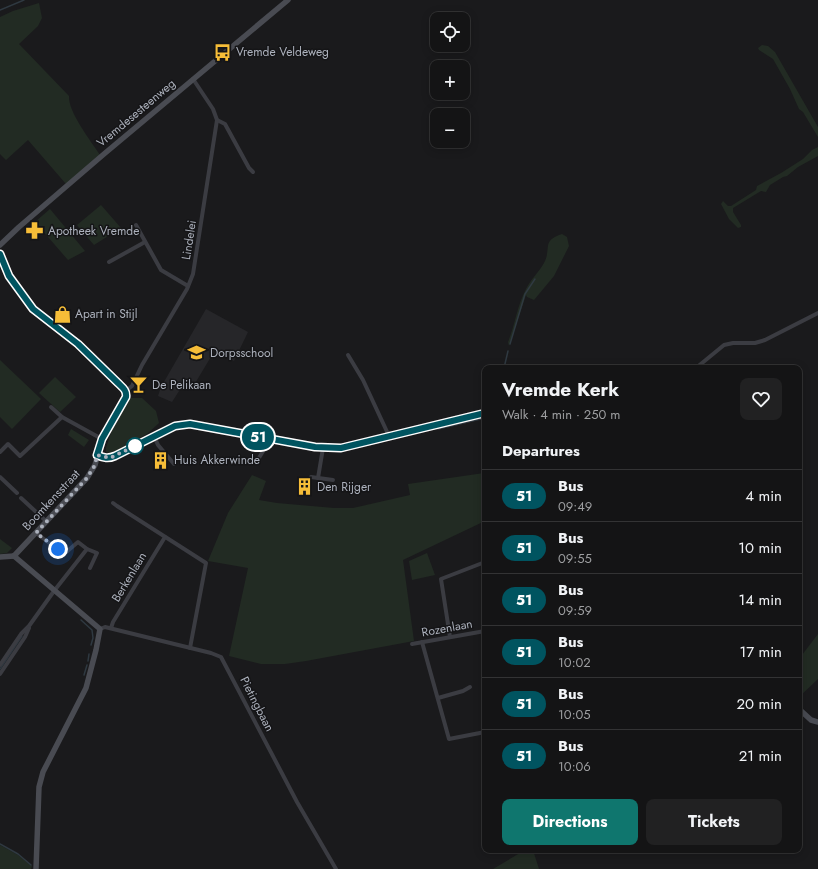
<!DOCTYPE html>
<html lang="en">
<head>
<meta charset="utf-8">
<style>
  :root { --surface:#141415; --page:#212122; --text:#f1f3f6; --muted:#9d9ea0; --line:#333334; --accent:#0f766e }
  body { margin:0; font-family:Jost,sans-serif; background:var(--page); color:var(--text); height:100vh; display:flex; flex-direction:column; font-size:15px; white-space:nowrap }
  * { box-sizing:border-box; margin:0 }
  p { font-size:13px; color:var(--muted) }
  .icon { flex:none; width:22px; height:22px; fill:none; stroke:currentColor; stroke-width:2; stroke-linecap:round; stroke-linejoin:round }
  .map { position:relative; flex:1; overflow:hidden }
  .sheet { position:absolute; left:482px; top:365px; width:320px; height:488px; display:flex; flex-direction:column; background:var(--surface); border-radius:8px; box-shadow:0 2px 10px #0003,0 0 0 1px var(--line) }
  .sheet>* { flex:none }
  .badge { padding:0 8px; border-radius:13px; font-size:14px; line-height:26px }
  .controls { position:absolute; left:430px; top:12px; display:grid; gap:8px }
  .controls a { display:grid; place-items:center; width:40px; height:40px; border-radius:8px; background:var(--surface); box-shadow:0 2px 10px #0003,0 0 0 1px var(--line); font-size:20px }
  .you { position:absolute; width:20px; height:20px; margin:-10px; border:3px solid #fff; border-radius:50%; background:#1a73e8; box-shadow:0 0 0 6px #1a73e833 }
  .map>.badge { position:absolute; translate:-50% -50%; box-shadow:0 0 0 2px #fff }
  h2 { padding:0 20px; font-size:15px; line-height:36px }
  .round { display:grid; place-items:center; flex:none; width:42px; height:42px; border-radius:8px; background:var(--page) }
  .headline { display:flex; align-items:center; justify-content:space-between; height:68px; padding:0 20px }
  h1 { font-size:19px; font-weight:700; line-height:30px }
  .primary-button { display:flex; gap:8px; margin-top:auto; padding:8px 20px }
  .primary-button a { flex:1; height:46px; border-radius:8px; background:var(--accent); color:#fff; font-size:16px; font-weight:700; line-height:46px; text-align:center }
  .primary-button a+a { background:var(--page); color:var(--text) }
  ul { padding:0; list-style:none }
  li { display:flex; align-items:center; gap:12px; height:52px; padding:0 20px; border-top:1px solid var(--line) }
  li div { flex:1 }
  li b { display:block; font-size:15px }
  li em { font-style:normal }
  li .badge { min-width:44px; font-weight:700; text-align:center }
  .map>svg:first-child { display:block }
  .built { fill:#262629 }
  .green { fill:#222b23 }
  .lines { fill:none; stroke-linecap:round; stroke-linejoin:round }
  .stream { stroke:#2f3941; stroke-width:1.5 }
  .street { stroke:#3b3c42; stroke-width:4 }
  .secondary { stroke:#494b52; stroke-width:5.5 }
  .line-casing { stroke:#fff; stroke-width:9 }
  .line { stroke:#005460; stroke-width:6 }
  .walk { stroke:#acb1bc; stroke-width:4; stroke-dasharray:0 7.2 }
  .stop-dot { fill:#fff; stroke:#005460; stroke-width:2 }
  .labels { text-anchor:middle; stroke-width:3; stroke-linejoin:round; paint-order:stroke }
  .poi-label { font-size:12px; fill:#acb1bc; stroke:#151517; text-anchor:start }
  .street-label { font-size:12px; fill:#acb1bc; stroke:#151517 }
</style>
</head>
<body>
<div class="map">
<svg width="818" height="869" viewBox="0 0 818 869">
  <rect width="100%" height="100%" fill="#1a1a1c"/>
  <path class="built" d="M 206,309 L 248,332 L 234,361 L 215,350 L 194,385 L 186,380 L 172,402 L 158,396 L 161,387 Z"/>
  <g class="green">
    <path d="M 39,3 L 42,18 L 38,26 L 19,44 L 69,96 C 68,112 91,141 100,155 L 66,184 L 28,140 L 6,160 L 0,154 L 0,17 L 13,11 Z"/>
    <path d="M 762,45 L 768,46 L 775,52 L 818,127 L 818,137 L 803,112 L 799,109 L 790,89 L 773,59 L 759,50 L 758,48 Z"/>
    <path d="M 818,147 L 818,156 L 798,167 L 787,176 L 783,177 L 770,185 L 766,192 L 761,191 L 733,208 L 733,212 L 741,225 L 741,227 L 738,228 L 729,219 L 721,204 L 723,201 L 728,206 L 731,206 L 756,190 L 757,186 L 781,173 L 803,159 L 812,150 Z"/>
    <path d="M 101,205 L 121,228 L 94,245 L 77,225 Z"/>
    <path d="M 50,209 L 85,251 L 68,260 L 35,222 Z"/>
    <path d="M 562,234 L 567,237 L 569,246 L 554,276 L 534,300 L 527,297 L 526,295 L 509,346 L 508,342 C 515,325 517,306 526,289 C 531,279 539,272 544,263 C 552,248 541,241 562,234 Z"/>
    <path d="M 0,360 L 41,399 L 12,429 L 0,417 Z"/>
    <path d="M 55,377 L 76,397 L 60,412 L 39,393 Z"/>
    <path d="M 131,398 L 142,398 L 156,411 L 159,423 L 147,434 L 114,452 L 110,454 L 106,452 L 106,448 L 114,424 Z"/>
    <path d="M 71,429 L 89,440 L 84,447 L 68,435 Z"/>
    <path d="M 484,473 L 485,475 L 485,521 L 403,560 L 414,641 L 306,661 L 285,664 L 261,664 L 229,656 L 248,568 L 208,561 L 228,513 L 252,475 L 266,481 L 259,500 L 277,503 L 334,508 L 353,508 L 410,495 L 408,484 Z"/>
    <path d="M 0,539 L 12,548 L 7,553 L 0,554 Z"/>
    <path d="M 427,553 L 435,575 L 412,580 L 409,561 Z"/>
    <path d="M 818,634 L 818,679 L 799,697 L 799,659 Z"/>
    <path d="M 0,845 L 18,855 L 32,866 L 31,869 L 0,869 Z"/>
    <path d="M 525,850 L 533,850 L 539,869 L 493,869 Z"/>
  </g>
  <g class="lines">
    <g class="stream">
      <path d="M 0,10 L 24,0"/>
      <path d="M 510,344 L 525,294 L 535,279"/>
      <path d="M 504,368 L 508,351"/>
      <path d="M 438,429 L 485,418"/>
      <path d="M 81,620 L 92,630 L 93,638 L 91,645"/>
      <path d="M 88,661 L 89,654"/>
      <path d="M 0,669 L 22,636"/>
      <path d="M 84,675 L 87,665"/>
      <path d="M 0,844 L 18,854 L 31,865"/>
    </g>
    <g class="street">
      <path d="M 217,120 L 225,124 L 249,168 L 253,172"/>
      <path d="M 136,225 L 161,270 L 188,286"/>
      <path d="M 109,262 L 145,242"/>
      <path d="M 348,355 L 363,380 L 389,436"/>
      <path d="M 696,368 L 724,345 L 733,343 L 755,343 L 765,340 L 818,313"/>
      <path d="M 126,394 L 128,389 L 132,386 L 142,365 L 187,289 L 193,274 L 217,120 L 213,109 L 193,79"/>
      <path d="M 51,407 L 62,417 L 102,439"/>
      <path d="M 154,436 L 158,445 L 174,464"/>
      <path d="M 0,452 L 8,444 L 20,456 L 62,417"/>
      <path d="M 257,461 L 265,448 L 268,439"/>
      <path d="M 0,477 L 17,493"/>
      <path d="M 311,477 L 333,480"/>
      <path d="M 318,478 L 323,448"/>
      <path d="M 21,498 L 47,522"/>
      <path d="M 113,503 L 117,506 L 206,563 L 190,648"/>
      <path d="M 36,533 L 64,554 L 78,542 L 87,549"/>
      <path d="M 111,628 L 113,622 L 165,537"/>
      <path d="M 100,629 L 105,627 L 211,653 L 221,657 L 297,802 L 336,869"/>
      <path d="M 450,637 L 441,579 L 485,562"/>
      <path d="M 422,642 L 449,739 L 485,732"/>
      <path d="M 412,644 L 485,631"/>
      <path d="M 0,665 L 21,634 L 29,626 L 54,591 L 87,549 L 97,553 L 90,568"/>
      <path d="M 0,674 L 25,637 L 29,628"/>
      <path d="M 438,698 L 463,691 L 470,687"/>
    </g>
    <g class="secondary">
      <path d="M 0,245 L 19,227 L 104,154 L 288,0"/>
      <path d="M 0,254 L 9,276 L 33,309 L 79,344 L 118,383 L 124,388 L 126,394 L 102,439 L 95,465 L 87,478 L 14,556"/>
      <path d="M 97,455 L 105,458 L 110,458 L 175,426 L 190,424 L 315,447 L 341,448 L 485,413"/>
      <path d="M 14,556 L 100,629 L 96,650 L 86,688 L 43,772 L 39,787 L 36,869"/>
      <path d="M 0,557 L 14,556"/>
      <path d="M 799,709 L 811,720 L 818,722"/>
    </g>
  </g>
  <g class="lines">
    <defs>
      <path id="line" d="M 0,254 L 9,276 L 33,309 L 78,344 L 118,383 C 122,387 127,390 126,397 L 102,439 L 97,455 C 104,458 108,459 115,456 L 175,426 L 190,424 L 315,447 L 341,448 L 485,413"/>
    </defs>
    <use href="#line" class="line-casing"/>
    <use href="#line" class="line"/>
    <path class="walk" d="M 58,549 L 36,533 L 87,478 L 95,465 L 97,455 L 110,458 L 141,443 L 135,446"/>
  </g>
  <defs>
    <symbol id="bus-bare" viewBox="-9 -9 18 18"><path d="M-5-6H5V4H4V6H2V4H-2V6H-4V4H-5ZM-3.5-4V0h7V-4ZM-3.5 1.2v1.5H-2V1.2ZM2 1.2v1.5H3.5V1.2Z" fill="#f6bd38" stroke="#151517" stroke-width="2.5" paint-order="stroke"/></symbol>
    <symbol id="pharmacy-bare" viewBox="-9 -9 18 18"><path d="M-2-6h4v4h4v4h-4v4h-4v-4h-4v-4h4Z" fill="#f6bd38" stroke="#151517" stroke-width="2.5" paint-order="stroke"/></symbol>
    <symbol id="shop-bare" viewBox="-9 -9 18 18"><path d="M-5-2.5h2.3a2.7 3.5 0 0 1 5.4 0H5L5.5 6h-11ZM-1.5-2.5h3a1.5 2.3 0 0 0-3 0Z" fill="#f6bd38" stroke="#151517" stroke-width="2.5" paint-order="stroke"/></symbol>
    <symbol id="school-bare" viewBox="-9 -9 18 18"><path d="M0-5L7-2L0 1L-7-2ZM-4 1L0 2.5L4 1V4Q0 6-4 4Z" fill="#f6bd38" stroke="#151517" stroke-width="2.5" paint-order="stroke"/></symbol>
    <symbol id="bar-bare" viewBox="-9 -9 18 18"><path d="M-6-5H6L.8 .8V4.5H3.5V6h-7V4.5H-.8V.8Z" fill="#f6bd38" stroke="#151517" stroke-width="2.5" paint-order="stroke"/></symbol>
    <symbol id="building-bare" viewBox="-9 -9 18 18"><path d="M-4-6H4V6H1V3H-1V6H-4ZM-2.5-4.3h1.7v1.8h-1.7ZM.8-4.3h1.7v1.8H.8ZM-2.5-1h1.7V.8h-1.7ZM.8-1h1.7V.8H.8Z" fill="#f6bd38" stroke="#151517" stroke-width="2.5" paint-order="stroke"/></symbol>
  </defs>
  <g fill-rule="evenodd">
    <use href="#bus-bare" x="210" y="40" width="25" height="25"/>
    <use href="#pharmacy-bare" x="22" y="218" width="25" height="25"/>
    <use href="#shop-bare" x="50" y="302" width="25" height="25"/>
    <use href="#school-bare" x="184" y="340" width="25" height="25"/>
    <use href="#bar-bare" x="126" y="372" width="25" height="25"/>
    <use href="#building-bare" x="148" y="448" width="25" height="25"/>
    <use href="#building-bare" x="292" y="474" width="25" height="25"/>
  </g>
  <circle class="stop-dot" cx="135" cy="446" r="8"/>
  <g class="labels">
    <g class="poi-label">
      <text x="236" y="56">Vremde Veldeweg</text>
      <text x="48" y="235">Apotheek Vremde</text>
      <text x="75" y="318">Apart in Stijl</text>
      <text x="210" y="357">Dorpsschool</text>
      <text x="152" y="389">De Pelikaan</text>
      <text x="174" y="464">Huis Akkerwinde</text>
      <text x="317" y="491">Den Rijger</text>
    </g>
    <g class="street-label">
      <text transform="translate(136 113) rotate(-40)" y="4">Vremdesesteenweg</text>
      <text transform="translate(189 240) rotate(-81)" y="4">Lindelei</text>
      <text transform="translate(51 500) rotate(-47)" y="4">Boomkensstraat</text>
      <text transform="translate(129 577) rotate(-59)" y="4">Berkenlaan</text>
      <text transform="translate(447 628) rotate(-10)" y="4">Rozenlaan</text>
      <text transform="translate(257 704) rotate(63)" y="4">Pietingbaan</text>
    </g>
  </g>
</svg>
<div class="controls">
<a><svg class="icon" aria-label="locate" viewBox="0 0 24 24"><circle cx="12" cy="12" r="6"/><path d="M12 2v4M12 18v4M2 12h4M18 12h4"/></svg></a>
<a>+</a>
<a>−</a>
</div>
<div class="you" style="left:58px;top:549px"></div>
<b class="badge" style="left:258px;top:437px;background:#005460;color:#fff">51</b>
<section class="sheet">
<div class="headline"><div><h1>Vremde Kerk</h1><p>Walk · 4 min · 250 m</p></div><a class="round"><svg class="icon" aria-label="heart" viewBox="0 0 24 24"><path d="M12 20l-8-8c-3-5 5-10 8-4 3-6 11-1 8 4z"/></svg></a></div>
<h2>Departures</h2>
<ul>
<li><span class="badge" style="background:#005460;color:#fff">51</span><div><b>Bus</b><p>09:49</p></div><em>4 min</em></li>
<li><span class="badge" style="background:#005460;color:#fff">51</span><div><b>Bus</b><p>09:55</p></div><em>10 min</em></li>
<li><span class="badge" style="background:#005460;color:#fff">51</span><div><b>Bus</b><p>09:59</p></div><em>14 min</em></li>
<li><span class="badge" style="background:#005460;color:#fff">51</span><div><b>Bus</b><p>10:02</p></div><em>17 min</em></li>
<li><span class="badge" style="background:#005460;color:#fff">51</span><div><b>Bus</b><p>10:05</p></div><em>20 min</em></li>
<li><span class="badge" style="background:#005460;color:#fff">51</span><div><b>Bus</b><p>10:06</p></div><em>21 min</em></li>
</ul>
<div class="primary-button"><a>Directions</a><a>Tickets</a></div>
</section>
</div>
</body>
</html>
